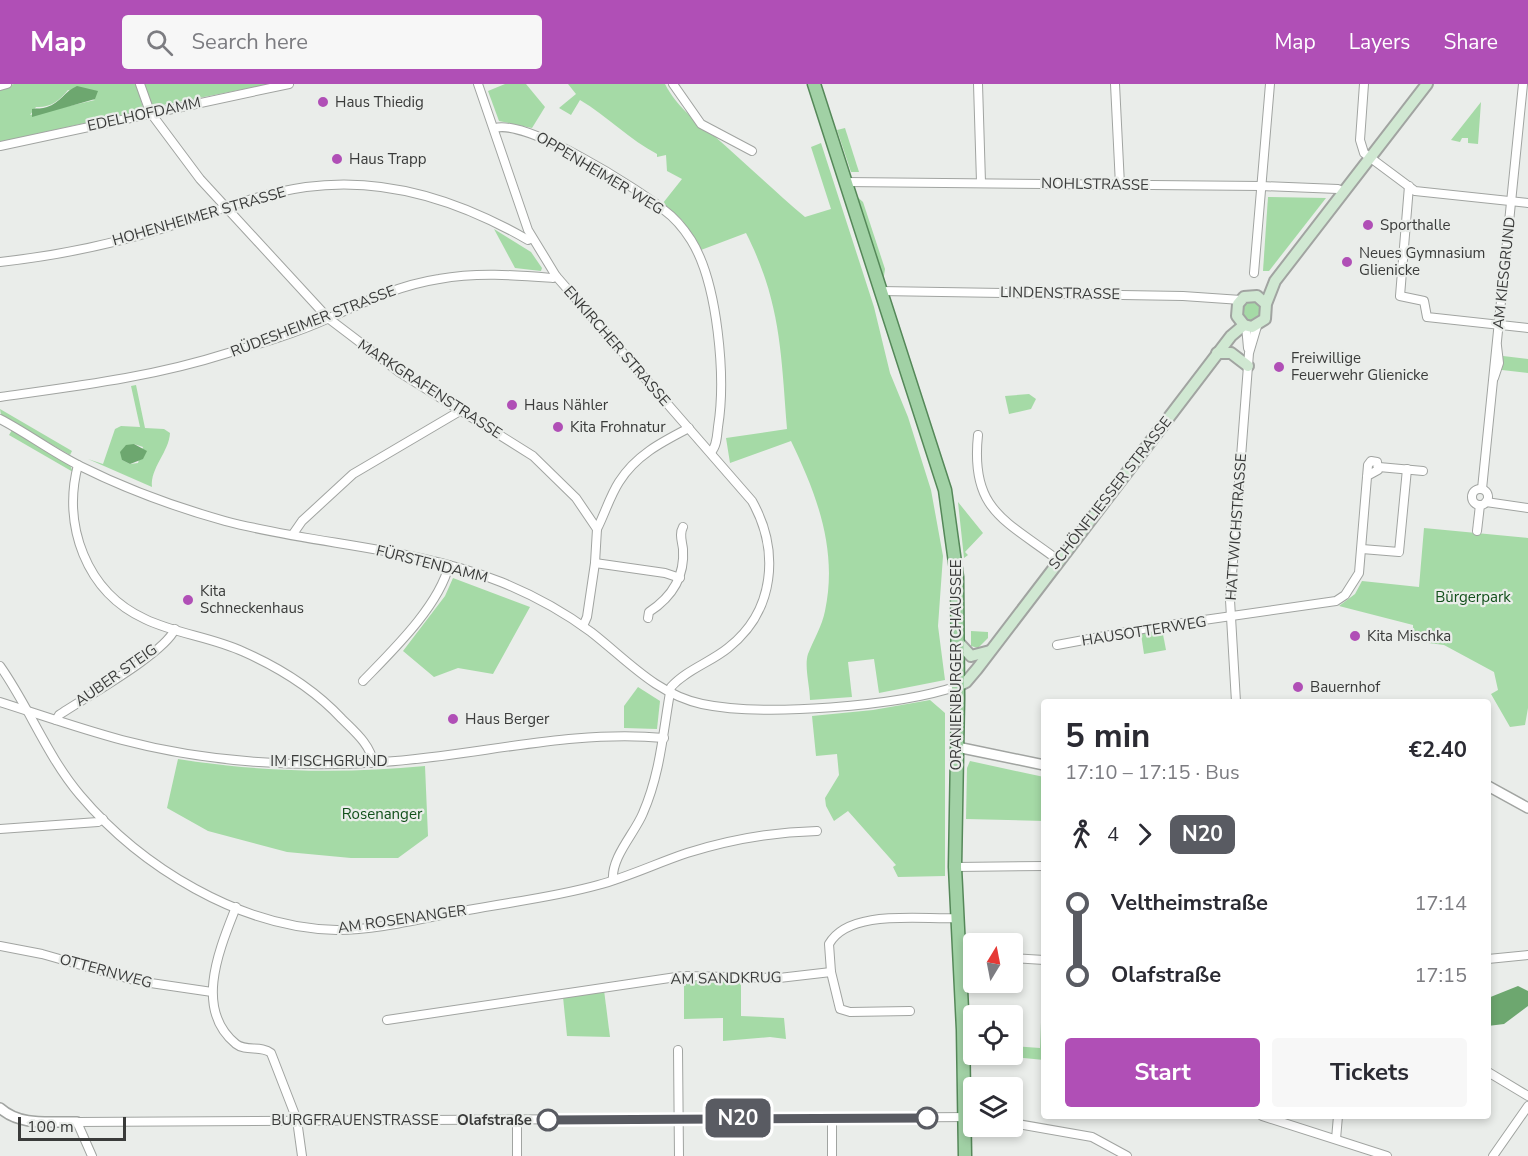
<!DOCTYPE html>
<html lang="en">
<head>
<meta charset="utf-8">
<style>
  :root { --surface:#fff; --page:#f7f7f7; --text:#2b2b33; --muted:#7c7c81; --accent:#b04fb6 }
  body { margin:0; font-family:"Nunito Sans",sans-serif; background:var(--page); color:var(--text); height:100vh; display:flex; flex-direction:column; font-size:22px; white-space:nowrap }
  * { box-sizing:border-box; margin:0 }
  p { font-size:20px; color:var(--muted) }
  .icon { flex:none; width:33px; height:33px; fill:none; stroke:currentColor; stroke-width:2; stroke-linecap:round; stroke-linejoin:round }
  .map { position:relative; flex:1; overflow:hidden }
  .details { position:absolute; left:1041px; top:615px; width:450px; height:420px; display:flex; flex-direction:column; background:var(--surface); border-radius:6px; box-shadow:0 3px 9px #0003 }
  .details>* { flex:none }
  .badge { padding:0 12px; border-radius:9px; font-size:21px; line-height:39px }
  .needle { width:39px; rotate:10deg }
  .controls { position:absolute; left:963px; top:849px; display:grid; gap:12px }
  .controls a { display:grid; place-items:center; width:60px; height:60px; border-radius:6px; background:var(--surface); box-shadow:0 3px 9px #0003; font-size:30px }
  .scale { position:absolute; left:18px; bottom:15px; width:108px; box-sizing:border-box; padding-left:6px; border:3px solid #3a3b3a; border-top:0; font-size:16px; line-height:21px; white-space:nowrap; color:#3a3b3a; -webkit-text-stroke:4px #eaedea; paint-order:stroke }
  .map>.badge { position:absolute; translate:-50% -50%; box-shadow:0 0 0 3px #fff }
  .legs { display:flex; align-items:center; gap:9px; height:66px; padding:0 24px; font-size:20px }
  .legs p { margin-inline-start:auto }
  .summary { display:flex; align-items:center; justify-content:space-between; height:102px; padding:0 24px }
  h1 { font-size:33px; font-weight:700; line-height:45px }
  .action { display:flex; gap:12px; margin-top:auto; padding:12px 24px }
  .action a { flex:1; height:69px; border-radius:6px; background:var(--accent); color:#fff; font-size:24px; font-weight:700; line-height:69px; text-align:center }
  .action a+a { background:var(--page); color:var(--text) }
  ul { padding:0 24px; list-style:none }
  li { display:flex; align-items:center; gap:21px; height:72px; font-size:22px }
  li i { display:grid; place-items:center; width:9px; height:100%; margin:0 8px; background:currentColor }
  li i::after { content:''; width:15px; height:15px; margin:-8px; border:4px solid; border-radius:50%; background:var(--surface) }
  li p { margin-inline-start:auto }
  li:first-child i { background:linear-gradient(#0000 50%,currentColor 0) }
  li:last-child i { background:linear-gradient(currentColor 50%,#0000 0) }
  header { display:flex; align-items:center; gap:36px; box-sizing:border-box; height:84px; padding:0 30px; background:var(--accent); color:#fff }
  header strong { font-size:28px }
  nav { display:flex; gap:33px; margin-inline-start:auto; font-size:21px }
  .search { width:420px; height:54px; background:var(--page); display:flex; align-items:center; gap:15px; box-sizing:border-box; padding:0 21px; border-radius:6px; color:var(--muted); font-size:22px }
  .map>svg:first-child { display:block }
  .green { fill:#a5daa6; fill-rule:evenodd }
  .water { fill:#6da76f }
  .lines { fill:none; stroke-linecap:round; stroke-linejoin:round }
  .minor-casing { stroke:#a1a4a1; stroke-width:10 }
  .tertiary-casing { stroke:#a1a4a1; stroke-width:12 }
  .secondary-casing { stroke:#a1a4a1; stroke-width:14 }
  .primary-casing { stroke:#558859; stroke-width:15 }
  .minor { stroke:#fff; stroke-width:8 }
  .tertiary { stroke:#fff; stroke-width:9 }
  .secondary { stroke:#d0e8d2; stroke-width:10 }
  .primary { stroke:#a1d1a5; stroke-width:12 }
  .line-1-casing { stroke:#fff; stroke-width:14 }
  .line-1 { stroke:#595b62; stroke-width:9 }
  .poi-dot { fill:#b04fb6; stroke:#eaedea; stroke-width:2 }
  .stop-1-dot { fill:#fff; stroke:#595b62; stroke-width:3 }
  .labels { text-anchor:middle; stroke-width:4.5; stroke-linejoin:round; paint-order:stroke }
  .poi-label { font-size:15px; fill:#3a3b3a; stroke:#eaedea; text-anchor:start }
  .street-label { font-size:15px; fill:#3a3b3a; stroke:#eaedea }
  .park-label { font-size:15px; fill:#114f1a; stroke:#eaedea }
  .stop-label { font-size:15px; font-weight:bold; fill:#3a3b3a; stroke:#eaedea; text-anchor:end }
</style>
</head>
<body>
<header>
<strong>Map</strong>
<div class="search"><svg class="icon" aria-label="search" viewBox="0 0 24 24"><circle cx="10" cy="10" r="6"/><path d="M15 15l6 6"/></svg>Search here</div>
<nav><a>Map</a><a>Layers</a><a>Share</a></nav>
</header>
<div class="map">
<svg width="1528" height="1072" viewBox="0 0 1528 1072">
  <rect width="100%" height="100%" fill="#eaedea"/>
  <g class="green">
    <path d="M 14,0 L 137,0 L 143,24 L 139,27 L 0,58 L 0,3 ZM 68,6 L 95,16 L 30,31 L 36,23 C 50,24 59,17 68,6 Z"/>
    <path d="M 143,0 L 270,0 L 153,23 Z"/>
    <path d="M 505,0 L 526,0 L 545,23 L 532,44 L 499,37 L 488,7 Z"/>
    <path d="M 568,0 L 665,0 C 677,23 693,34 712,50 C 743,77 773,106 805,133 L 831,125 L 811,63 L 821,59 L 874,223 L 890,289 L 908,333 L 931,406 L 943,472 L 938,542 L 945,596 L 879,609 L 874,575 L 848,578 L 852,613 L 810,616 C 810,603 804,582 808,570 C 814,555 822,542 825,527 C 838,466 817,411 791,357 L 730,379 L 726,354 L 787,345 C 781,270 781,218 746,149 L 701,166 L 682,136 L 663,119 L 682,95 L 667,87 L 666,71 L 657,73 L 657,70 C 630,56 607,32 580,16 L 571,31 L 559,24 L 576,10 Z"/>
    <path d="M 1481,18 L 1478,60 L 1468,59 L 1468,54 L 1462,54 L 1460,58 L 1451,56 Z"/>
    <path d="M 845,44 L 859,88 L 851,88 L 837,46 Z"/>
    <path d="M 853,109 L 863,118 L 885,185 L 883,198 Z"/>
    <path d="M 1268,113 L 1326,114 L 1269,187 L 1263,187 Z"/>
    <path d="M 494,145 L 531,168 L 542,184 L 541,187 L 515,184 Z"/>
    <path d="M 1249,215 L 1261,219 L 1262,232 L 1252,239 L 1244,236 L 1240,224 Z"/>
    <path d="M 1503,272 L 1528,275 L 1528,289 L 1502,286 Z"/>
    <path d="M 136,301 L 145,344 L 164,345 L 170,349 C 169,368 150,384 152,403 L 88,375 L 103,380 L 115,345 L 121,342 L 140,343 L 131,302 ZM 134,360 L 143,363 L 138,379 L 130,380 L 122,376 Z"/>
    <path d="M 1029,310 L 1036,315 L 1031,325 L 1009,330 L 1005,312 Z"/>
    <path d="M 0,325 L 72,367 L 70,371 L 1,331 Z"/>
    <path d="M 12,346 L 70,381 L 73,388 L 9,351 Z"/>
    <path d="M 958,418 L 983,449 L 965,468 L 968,471 L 964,474 Z"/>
    <path d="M 1424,444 L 1528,454 L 1528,624 L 1525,641 L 1510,643 L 1491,610 L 1498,606 L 1494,588 L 1444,561 L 1413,557 L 1413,541 L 1339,522 L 1355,510 L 1362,497 L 1419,503 Z"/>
    <path d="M 453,494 L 530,523 L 493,590 L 458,584 L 434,593 L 403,567 L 445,512 Z"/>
    <path d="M 1162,545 L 1166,566 L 1144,570 L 1141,550 Z"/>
    <path d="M 971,547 L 988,548 L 988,554 L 978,564 L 971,562 Z"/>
    <path d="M 638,603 L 660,617 L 657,645 L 624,644 L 624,622 Z"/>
    <path d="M 930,616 L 945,629 L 945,792 L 898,793 L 893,783 L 896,781 L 848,727 L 834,737 L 826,722 L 825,714 L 839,691 L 837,670 L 816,672 L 812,632 L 873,626 Z"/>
    <path d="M 178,675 C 260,688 342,690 425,682 L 428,752 L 398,774 L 351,774 L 287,768 L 208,747 L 167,724 Z"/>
    <path d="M 970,677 L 1044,693 L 1044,737 L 966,735 L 967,684 Z"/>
    <path d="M 689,897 L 741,897 L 741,932 L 784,934 L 786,955 L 770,953 L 723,957 L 723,934 L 684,935 L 684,902 Z"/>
    <path d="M 604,906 L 610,953 L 567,952 L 563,913 Z"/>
    <path d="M 1041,938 L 1044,938 L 1044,976 L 995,971 L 1012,970 L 1013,962 L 1040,964 Z"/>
  </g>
  <g class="water">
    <path d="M 77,2 L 98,7 L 95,15 L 32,33 L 32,25 C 37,24 42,25 47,23 C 60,19 65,7 77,2 Z"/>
    <path d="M 134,360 L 147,367 L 143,375 L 130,380 L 122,376 L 120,368 L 126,361 Z"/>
    <path d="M 1518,902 L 1528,907 L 1528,922 L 1504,940 L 1488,942 L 1488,914 Z"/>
  </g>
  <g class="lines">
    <defs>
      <g id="minor">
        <path d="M 140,0 L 150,28 L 200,95 L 328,234 L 399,288 L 533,372 L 576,414 L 597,445 L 595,479 L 587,533 L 583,542"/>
        <path d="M 478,0 L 528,146 L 556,192 L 752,417 C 780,467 775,527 728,564 C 711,578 686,586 671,603 C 663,646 661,688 643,729 C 635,749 611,773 613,796"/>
        <path d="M 673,0 L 701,40 L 752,67"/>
        <path d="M 978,0 L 981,98"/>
        <path d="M 1115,0 L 1120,101"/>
        <path d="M 1364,0 L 1360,56 L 1364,69 L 1415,107 L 1528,119"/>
        <path d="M 0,2 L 7,0"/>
        <path d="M 495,44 C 527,35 637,104 664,126 C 675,134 684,145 691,156 C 718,199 726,294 718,343 C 717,351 717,362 711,368"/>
        <path d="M 0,62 L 289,0"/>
        <path d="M 845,98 L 1261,102 L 1338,105 L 1344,108"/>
        <path d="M 1409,102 L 1400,212 L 1424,217 L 1427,233 L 1528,244"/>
        <path d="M 0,178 C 54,172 109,161 161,145 C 209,130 256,110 306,103 C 385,92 459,116 528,156 L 532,154"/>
        <path d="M 1254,189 L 1270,0"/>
        <path d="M 880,207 L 1183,212 L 1241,216"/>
        <path d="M 1246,242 L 1248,264"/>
        <path d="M 1494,294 L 1499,279 L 1497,262"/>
        <path d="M 0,313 C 78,302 153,293 228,269 C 262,259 296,249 327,235 C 364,218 399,201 439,195 C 477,188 514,191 553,194 L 556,192"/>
        <path d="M 0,335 C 27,349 52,368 80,382 C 126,405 175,423 225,437 C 316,461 413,463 501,498 C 533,511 564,528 591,548 C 627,576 656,610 702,620 C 763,633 899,622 958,602"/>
        <path d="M 978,351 C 970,426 1005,436 1058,476"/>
        <path d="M 78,381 C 62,441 86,508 145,535 C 176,550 212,553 244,568 C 280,584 315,606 342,635 C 354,647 371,661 373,679"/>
        <path d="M 1379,383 L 1423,387"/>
        <path d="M 1482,405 L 1523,0"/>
        <circle cx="1480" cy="413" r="8"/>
        <path d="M 1486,418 L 1528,424"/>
        <path d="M 597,445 C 605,429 610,412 619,398 C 636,371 662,358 689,344"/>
        <path d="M 1477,447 L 1480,421"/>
        <path d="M 293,450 L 302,437 L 353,390 L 460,327"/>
        <path d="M 1362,465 L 1399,468 L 1407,385"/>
        <path d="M 595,479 L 665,489 L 680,494"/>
        <path d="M 648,534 L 649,528 C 672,513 685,493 683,465 C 682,457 679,450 683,443"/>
        <path d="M 1057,561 L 1148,544 L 1336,517 L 1345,511 L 1359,489 L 1368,381 L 1371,377 L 1377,378 L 1378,386 L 1367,392"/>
        <path d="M 0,582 C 29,623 47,672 80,711 C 141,783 240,844 337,846 C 380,846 426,833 468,826 C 511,818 555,813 598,801 C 628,793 657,779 687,769 C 728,756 773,748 817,747"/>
        <path d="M 363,597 C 392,567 439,522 449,481"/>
        <path d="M 0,618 C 41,631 81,645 122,656 C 205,678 297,684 383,678 C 476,672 571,645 664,654"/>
        <path d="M 1236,618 L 1230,516 L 1249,269 L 1257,242"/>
        <path d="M 56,636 L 59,631 C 84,614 164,570 175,545"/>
        <path d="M 0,745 L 98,738 L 103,735"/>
        <path d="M 955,783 L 1044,782"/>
        <path d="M 236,823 C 220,864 193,925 236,960 C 246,968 261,961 271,969 L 297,1036 L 302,1072"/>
        <path d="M 0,862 L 42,870 L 137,897 L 212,908"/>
        <path d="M 959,871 L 974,872"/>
        <path d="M 1012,874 L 1044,876"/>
        <path d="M 1488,875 L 1528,871"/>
        <path d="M 910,927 L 850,928 L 840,925 L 831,888 L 829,860 C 849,824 923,836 957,834"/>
        <path d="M 387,936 L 683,892 L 779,894 L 831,888"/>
        <path d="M 678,966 L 679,1072"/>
        <path d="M 1488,988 L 1528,1012"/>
        <path d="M 1262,1032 L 1387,1072"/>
        <path d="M 832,1035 L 832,1072"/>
        <path d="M 517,1036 L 517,1072"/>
        <path d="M 1012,1039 L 1092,1053 L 1127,1072"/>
        <path d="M 1336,1055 L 1338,1032"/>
        <path d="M 92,1072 L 77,1038 L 974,1033"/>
        <path d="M 1493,1072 L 1528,1022"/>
      </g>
      <g id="tertiary">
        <path d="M 957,663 L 1044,681"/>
        <path d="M 1488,702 L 1528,724"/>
        <path d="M 0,1024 C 21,1043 51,1037 77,1038"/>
      </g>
      <g id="secondary">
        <path d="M 1266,220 L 1257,212 L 1244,213 L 1238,220 L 1237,232 L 1244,241 L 1252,243 L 1265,235 L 1266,220 L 1275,197 L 1427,0"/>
        <path d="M 1217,269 L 1231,269 L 1248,282"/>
        <path d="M 958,558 L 971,572 L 990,567"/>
        <path d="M 958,602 L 966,598 L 977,585 L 1231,252 L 1244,241"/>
      </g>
      <path id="primary" d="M 814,0 L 945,406 L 957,493 L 958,614 L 955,783 L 963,946 L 965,1072"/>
    </defs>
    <use href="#minor" class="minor-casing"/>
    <use href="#tertiary" class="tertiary-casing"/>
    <use href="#secondary" class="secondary-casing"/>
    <use href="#primary" class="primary-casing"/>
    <use href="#minor" class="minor"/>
    <use href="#tertiary" class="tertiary"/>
    <use href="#secondary" class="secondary"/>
    <use href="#primary" class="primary"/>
  </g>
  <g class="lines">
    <defs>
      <path id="line-1" d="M 548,1036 L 927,1034"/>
    </defs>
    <use href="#line-1" class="line-1-casing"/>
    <use href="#line-1" class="line-1"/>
  </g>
  <g class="poi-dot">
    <circle cx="323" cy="18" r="6"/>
    <circle cx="337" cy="75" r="6"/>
    <circle cx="1368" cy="141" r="6"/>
    <circle cx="1347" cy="178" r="6"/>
    <circle cx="1279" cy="283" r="6"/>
    <circle cx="512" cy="321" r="6"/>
    <circle cx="558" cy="343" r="6"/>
    <circle cx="188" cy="516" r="6"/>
    <circle cx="1355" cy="552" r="6"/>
    <circle cx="1298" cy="603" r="6"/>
    <circle cx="453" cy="635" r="6"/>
  </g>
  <g class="stop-1-dot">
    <circle cx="927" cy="1034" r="10"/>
    <circle cx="548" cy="1036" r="10"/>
  </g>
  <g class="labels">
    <g class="poi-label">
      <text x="335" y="23">Haus Thiedig</text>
      <text x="349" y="80">Haus Trapp</text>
      <text x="1380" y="146">Sporthalle</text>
      <text x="1359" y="174">Neues Gymnasium<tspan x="1359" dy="17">Glienicke</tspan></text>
      <text x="1291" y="279">Freiwillige<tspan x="1291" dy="17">Feuerwehr Glienicke</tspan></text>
      <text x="524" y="326">Haus Nähler</text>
      <text x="570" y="348">Kita Frohnatur</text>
      <text x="200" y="512">Kita<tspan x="200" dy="17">Schneckenhaus</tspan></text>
      <text x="1367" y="557">Kita Mischka</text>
      <text x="1310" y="608">Bauernhof</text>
      <text x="465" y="640">Haus Berger</text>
    </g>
    <g class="street-label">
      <text transform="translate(144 30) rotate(-12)" y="5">EDELHOFDAMM</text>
      <text transform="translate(600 89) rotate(31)" y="5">OPPENHEIMER WEG</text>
      <text transform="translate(1095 100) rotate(1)" y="5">NOHLSTRASSE</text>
      <text transform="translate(199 132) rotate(-16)" y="5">HOHENHEIMER STRASSE</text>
      <text transform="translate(1504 189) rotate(-84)" y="5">AM KIESGRUND</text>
      <text transform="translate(1060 209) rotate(1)" y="5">LINDENSTRASSE</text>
      <text transform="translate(313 237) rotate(-21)" y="5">RÜDESHEIMER STRASSE</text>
      <text transform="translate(617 262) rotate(49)" y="5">ENKIRCHER STRASSE</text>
      <text transform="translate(430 305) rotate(33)" y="5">MARKGRAFENSTRASSE</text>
      <text transform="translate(1110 409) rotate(-52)" y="5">SCHÖNFLIESSER STRASSE</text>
      <text transform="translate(1236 443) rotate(-86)" y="5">HATTWICHSTRASSE</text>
      <text transform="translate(432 480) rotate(14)" y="5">FÜRSTENDAMM</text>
      <text transform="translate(1144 547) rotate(-9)" y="5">HAUSOTTERWEG</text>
      <text transform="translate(956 581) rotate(-90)" y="5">ORANIENBURGER CHAUSSEE</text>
      <text transform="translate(116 591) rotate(-35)" y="5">AUBER STEIG</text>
      <text x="329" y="682">IM FISCHGRUND</text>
      <text transform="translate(402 835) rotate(-8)" y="5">AM ROSENANGER</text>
      <text transform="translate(106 887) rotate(15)" y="5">OTTERNWEG</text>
      <text transform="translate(726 894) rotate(-1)" y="5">AM SANDKRUG</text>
      <text x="355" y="1041">BURGFRAUENSTRASSE</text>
    </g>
    <g class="park-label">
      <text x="1473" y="518">Bürgerpark</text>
      <text x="382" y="735">Rosenanger</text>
    </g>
    <g class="stop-label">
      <text x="532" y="1041">Olafstraße</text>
    </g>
  </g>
</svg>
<div class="controls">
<a><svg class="needle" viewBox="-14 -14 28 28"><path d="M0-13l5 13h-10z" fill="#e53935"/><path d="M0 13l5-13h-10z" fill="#7c7c81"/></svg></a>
<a><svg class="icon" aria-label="locate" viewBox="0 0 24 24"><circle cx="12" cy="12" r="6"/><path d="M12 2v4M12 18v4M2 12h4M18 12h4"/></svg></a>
<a><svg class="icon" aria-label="layers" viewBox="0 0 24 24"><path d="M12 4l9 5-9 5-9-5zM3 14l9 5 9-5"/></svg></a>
</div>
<div class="scale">100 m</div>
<b class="badge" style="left:738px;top:1034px;background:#595b62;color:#fff">N20</b>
<section class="details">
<div class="summary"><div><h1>5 min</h1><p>17:10 – 17:15 · Bus</p></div><b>€2.40</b></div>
<div class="legs"><svg class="icon" aria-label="walk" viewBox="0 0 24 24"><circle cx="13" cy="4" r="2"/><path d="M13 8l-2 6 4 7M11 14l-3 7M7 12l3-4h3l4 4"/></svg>4<svg class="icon" aria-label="forward" viewBox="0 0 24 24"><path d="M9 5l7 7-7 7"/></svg><b class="badge" style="background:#595b62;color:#fff">N20</b></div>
<ul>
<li><i style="color:#595b62"></i><b>Veltheimstraße</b><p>17:14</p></li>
<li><i style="color:#595b62"></i><b>Olafstraße</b><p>17:15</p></li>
</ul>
<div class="action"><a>Start</a><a>Tickets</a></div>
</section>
</div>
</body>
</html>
